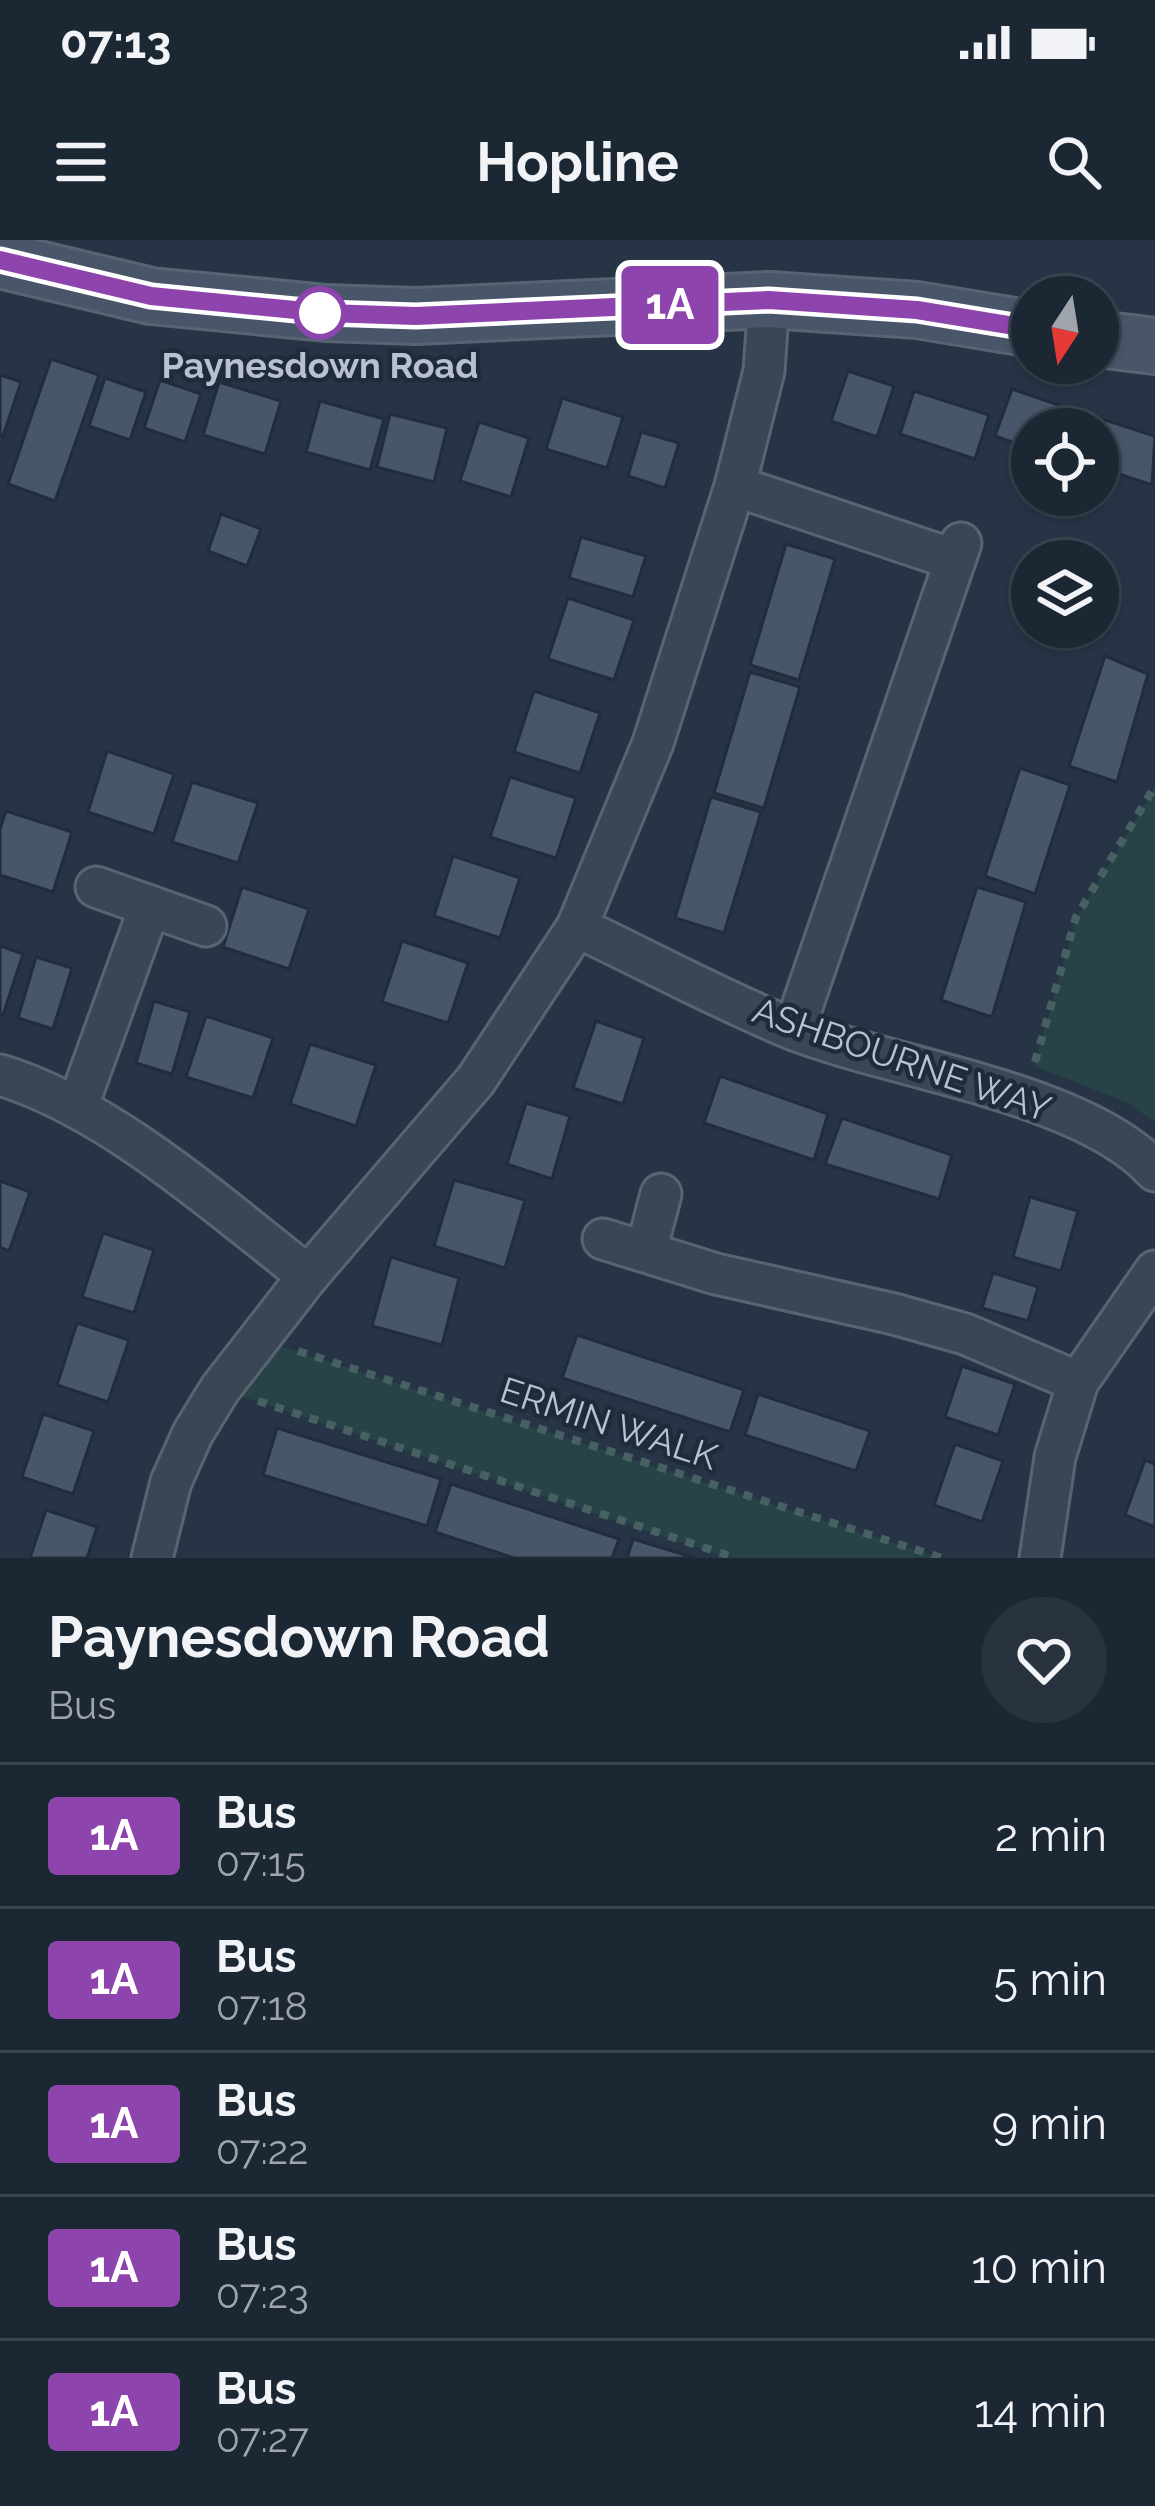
<!DOCTYPE html>
<html lang="en">
<head>
<meta charset="utf-8">
<style>
  :root { --surface:#1c2734; --page:#293340; --text:#f1f3f6; --muted:#a0a5ac; --line:#3a444f }
  body { margin:0; font-family:Raleway,sans-serif; background:var(--page); color:var(--text); height:100vh; display:flex; flex-direction:column; font-size:45px; white-space:nowrap }
  * { box-sizing:border-box; margin:0 }
  p { font-size:39px; color:var(--muted) }
  .icon { flex:none; width:66px; height:66px; fill:none; stroke:currentColor; stroke-width:2; stroke-linecap:round; stroke-linejoin:round }
  .map { position:relative; height:1318px; overflow:hidden }
  .panel { display:flex; flex-direction:column; background:var(--surface); flex:1 }
  .panel>* { flex:none }
  .badge { padding:0 24px; border-radius:9px; font-size:42px; line-height:78px }
  .needle { width:78px; rotate:192deg }
  .controls { position:absolute; left:1011px; top:36px; display:grid; gap:24px }
  .controls a { display:grid; place-items:center; width:108px; height:108px; border-radius:50%; background:var(--surface); box-shadow:0 3px 9px #0004,0 0 0 3px var(--line); font-size:60px }
  .map>.badge { position:absolute; translate:-50% -50%; box-shadow:0 0 0 6px #fff }
  .round { display:grid; place-items:center; flex:none; width:126px; height:126px; border-radius:63px; background:var(--page) }
  .head { display:flex; align-items:center; justify-content:space-between; height:204px; padding:0 48px }
  h1 { font-size:57px; font-weight:700; line-height:90px }
  ul { padding:0; list-style:none }
  li { display:flex; align-items:center; gap:36px; height:144px; padding:0 48px; border-top:3px solid var(--line) }
  li div { flex:1 }
  li b { display:block; font-size:45px }
  li em { font-style:normal }
  li .badge { min-width:132px; font-weight:700; text-align:center }
  .status { display:flex; justify-content:space-between; align-items:center; height:84px; padding:0 60px; background:var(--surface); direction:ltr }
  .status svg { height:33px; fill:currentColor }
  header { display:flex; justify-content:space-between; align-items:center; height:156px; padding:0 48px; background:var(--surface); font-size:54px; font-weight:700 }
  .map>svg:first-child { display:block }
  .green { fill:#284347 }
  .building { fill:#48566a; stroke:#212d3d; stroke-width:3 }
  .lines { fill:none; stroke-linecap:round; stroke-linejoin:round }
  .street-casing { stroke:#596472; stroke-width:45 }
  .secondary-casing { stroke:#596472; stroke-width:60 }
  .path { stroke:#476062; stroke-width:8; stroke-dasharray:9 9; stroke-linecap:butt }
  .street { stroke:#3b4655; stroke-width:39 }
  .secondary { stroke:#495568; stroke-width:54 }
  .line-casing { stroke:#fff; stroke-width:27 }
  .line { stroke:#8e44ad; stroke-width:18 }
  .stop-dot { fill:#fff; stroke:#8e44ad; stroke-width:6 }
  .labels { text-anchor:middle; stroke-width:9; stroke-linejoin:round; paint-order:stroke }
  .stop-label { font-size:36px; font-weight:bold; fill:#b9c1ce; stroke:#1f2b3b }
  .street-label { font-size:36px; fill:#b9c1ce; stroke:#1f2b3b }
</style>
</head>
<body>
<div class="status"><b>07:13</b><svg viewBox="0 0 49 12"><path d="M0 12V9h3v3zM5 12V6h3v6zM10 12V3h3v9zM15 12V0h3v12zM26 1h20v11H26zM47 4h2v5h-2z"/></svg></div>
<header><svg class="icon" aria-label="menu" viewBox="0 0 24 24"><path d="M4 6h16M4 12h16M4 18h16"/></svg>Hopline<svg class="icon" aria-label="search" viewBox="0 0 24 24"><circle cx="10" cy="10" r="6"/><path d="M15 15l6 6"/></svg></header>
<div class="map">
<svg width="1155" height="1318" viewBox="0 0 1155 1318">
  <rect width="100%" height="100%" fill="#263446"/>
  <g class="green">
    <path d="M 1155,547 L 1155,882 L 1126,862 L 1034,826 L 1076,679 Z"/>
    <path d="M 258,1099 L 940,1318 L 729,1318 L 220,1149 Z"/>
  </g>
  <g class="building">
    <path d="M 51,119 L 99,135 L 55,261 L 8,244 Z"/>
    <path d="M 848,131 L 894,146 L 877,197 L 831,181 Z"/>
    <path d="M 0,135 L 21,142 L 3,196 L 0,195 Z"/>
    <path d="M 105,138 L 146,152 L 130,200 L 89,186 Z"/>
    <path d="M 160,140 L 201,154 L 185,202 L 144,188 Z"/>
    <path d="M 219,142 L 281,161 L 265,214 L 203,195 Z"/>
    <path d="M 1012,149 L 1079,172 L 1073,189 L 1032,189 L 1032,209 L 995,196 Z"/>
    <path d="M 914,151 L 989,175 L 975,219 L 900,194 Z"/>
    <path d="M 562,158 L 623,177 L 607,228 L 546,209 Z"/>
    <path d="M 320,161 L 384,179 L 370,230 L 306,212 Z"/>
    <path d="M 390,174 L 447,188 L 434,242 L 377,227 Z"/>
    <path d="M 1105,180 L 1155,196 L 1152,245 L 1098,227 L 1098,202 Z"/>
    <path d="M 479,182 L 529,198 L 511,257 L 460,241 Z"/>
    <path d="M 641,192 L 679,203 L 665,248 L 628,236 Z"/>
    <path d="M 221,274 L 261,289 L 247,326 L 208,311 Z"/>
    <path d="M 581,297 L 646,316 L 633,357 L 569,338 Z"/>
    <path d="M 786,304 L 835,319 L 799,440 L 750,425 Z"/>
    <path d="M 568,358 L 634,380 L 614,440 L 548,419 Z"/>
    <path d="M 1105,416 L 1148,434 L 1117,542 L 1069,526 Z"/>
    <path d="M 750,432 L 800,447 L 764,568 L 714,553 Z"/>
    <path d="M 534,451 L 600,473 L 580,533 L 514,512 Z"/>
    <path d="M 107,511 L 174,534 L 154,594 L 88,572 Z"/>
    <path d="M 1020,528 L 1070,545 L 1035,654 L 985,636 Z"/>
    <path d="M 510,537 L 576,558 L 556,618 L 490,597 Z"/>
    <path d="M 192,542 L 258,563 L 238,623 L 172,602 Z"/>
    <path d="M 711,557 L 761,572 L 724,693 L 675,678 Z"/>
    <path d="M 6,571 L 72,592 L 53,652 L 0,635 L 0,589 Z"/>
    <path d="M 453,616 L 520,638 L 500,698 L 434,676 Z"/>
    <path d="M 242,647 L 309,669 L 289,729 L 223,707 Z"/>
    <path d="M 977,647 L 1026,662 L 992,777 L 941,760 Z"/>
    <path d="M 402,701 L 468,723 L 448,783 L 382,762 Z"/>
    <path d="M 0,706 L 23,714 L 3,775 L 0,774 Z"/>
    <path d="M 36,717 L 72,728 L 53,789 L 18,778 Z"/>
    <path d="M 154,761 L 190,772 L 172,834 L 136,823 Z"/>
    <path d="M 206,776 L 273,798 L 253,858 L 186,837 Z"/>
    <path d="M 596,781 L 644,798 L 623,864 L 573,848 Z"/>
    <path d="M 310,804 L 376,825 L 356,886 L 290,864 Z"/>
    <path d="M 720,836 L 828,874 L 814,920 L 704,883 Z"/>
    <path d="M 526,863 L 570,876 L 552,939 L 507,924 Z"/>
    <path d="M 842,878 L 952,915 L 939,959 L 825,924 Z"/>
    <path d="M 454,940 L 525,960 L 505,1028 L 434,1006 Z"/>
    <path d="M 0,941 L 30,952 L 9,1011 L 0,1007 Z"/>
    <path d="M 1030,957 L 1078,971 L 1061,1031 L 1013,1017 Z"/>
    <path d="M 103,993 L 154,1010 L 134,1073 L 82,1057 Z"/>
    <path d="M 391,1017 L 459,1038 L 442,1105 L 372,1086 Z"/>
    <path d="M 993,1033 L 1038,1047 L 1028,1081 L 982,1068 Z"/>
    <path d="M 77,1083 L 129,1100 L 108,1162 L 57,1145 Z"/>
    <path d="M 577,1095 L 744,1150 L 730,1192 L 562,1138 Z"/>
    <path d="M 962,1126 L 1015,1144 L 998,1195 L 945,1177 Z"/>
    <path d="M 758,1154 L 870,1191 L 856,1231 L 745,1195 Z"/>
    <path d="M 43,1174 L 94,1191 L 73,1254 L 22,1237 Z"/>
    <path d="M 277,1188 L 441,1239 L 427,1286 L 263,1235 Z"/>
    <path d="M 955,1204 L 1003,1221 L 982,1282 L 934,1265 Z"/>
    <path d="M 1145,1220 L 1155,1224 L 1155,1287 L 1125,1275 Z"/>
    <path d="M 451,1244 L 619,1299 L 612,1318 L 514,1318 L 435,1292 Z"/>
    <path d="M 46,1270 L 97,1287 L 87,1318 L 30,1318 Z"/>
    <path d="M 633,1299 L 695,1318 L 627,1318 Z"/>
  </g>
  <g class="lines">
    <defs>
      <g id="street">
        <path d="M 735,246 L 955,320"/>
        <path d="M 96,647 L 206,686"/>
        <path d="M 577,687 C 649,721 719,759 792,789 C 892,829 1084,852 1155,931"/>
        <path d="M 794,790 L 961,303"/>
        <path d="M 0,835 C 108,867 220,967 308,1036"/>
        <path d="M 77,868 L 150,666"/>
        <path d="M 603,999 L 716,1034 L 894,1074 L 965,1094 L 1078,1142"/>
        <path d="M 646,1011 L 661,954"/>
        <path d="M 152,1318 L 171,1242 L 193,1193 L 220,1149 L 308,1036 L 476,840 L 577,687 L 653,503 L 735,246 L 764,131 L 769,60"/>
        <path d="M 1040,1318 L 1055,1217 L 1078,1142 L 1155,1031"/>
      </g>
      <g id="secondary">
        <path d="M 0,20 L 151,56 L 326,73 L 416,76 L 769,60 L 917,70 L 1032,89"/>
        <path d="M 1098,99 L 1155,106"/>
      </g>
    </defs>
    <use href="#street" class="street-casing"/>
    <use href="#secondary" class="secondary-casing"/>
    <g class="path">
      <path d="M 1035,822 L 1076,677 L 1155,546"/>
      <path d="M 298,1111 L 942,1318"/>
      <path d="M 258,1161 L 736,1318"/>
    </g>
    <use href="#street" class="street"/>
    <use href="#secondary" class="secondary"/>
  </g>
  <g class="lines">
    <defs>
      <path id="line" d="M 0,20 L 151,56 L 326,73 L 416,76 L 769,60 L 917,70 L 1032,89"/>
    </defs>
    <use href="#line" class="line-casing"/>
    <use href="#line" class="line"/>
  </g>
  <circle class="stop-dot" cx="320" cy="73" r="24"/>
  <g class="labels">
    <g class="stop-label">
      <text x="320" y="138">Paynesdown Road</text>
    </g>
    <g class="street-label">
      <text transform="translate(902 819) rotate(19)" y="13">ASHBOURNE WAY</text>
      <text transform="translate(609 1183) rotate(18)" y="13">ERMIN WALK</text>
    </g>
  </g>
</svg>
<div class="controls">
<a><svg class="needle" viewBox="-14 -14 28 28"><path d="M0-13l5 13h-10z" fill="#e53935"/><path d="M0 13l5-13h-10z" fill="#a0a5ac"/></svg></a>
<a><svg class="icon" aria-label="locate" viewBox="0 0 24 24"><circle cx="12" cy="12" r="6"/><path d="M12 2v4M12 18v4M2 12h4M18 12h4"/></svg></a>
<a><svg class="icon" aria-label="layers" viewBox="0 0 24 24"><path d="M12 4l9 5-9 5-9-5zM3 14l9 5 9-5"/></svg></a>
</div>
<b class="badge" style="left:670px;top:65px;background:#8e44ad;color:#fff">1A</b>
</div>
<section class="panel">
<div class="head"><div><h1>Paynesdown Road</h1><p>Bus</p></div><a class="round"><svg class="icon" aria-label="heart" viewBox="0 0 24 24"><path d="M12 20l-8-8c-3-5 5-10 8-4 3-6 11-1 8 4z"/></svg></a></div>
<ul>
<li><span class="badge" style="background:#8e44ad;color:#fff">1A</span><div><b>Bus</b><p>07:15</p></div><em>2 min</em></li>
<li><span class="badge" style="background:#8e44ad;color:#fff">1A</span><div><b>Bus</b><p>07:18</p></div><em>5 min</em></li>
<li><span class="badge" style="background:#8e44ad;color:#fff">1A</span><div><b>Bus</b><p>07:22</p></div><em>9 min</em></li>
<li><span class="badge" style="background:#8e44ad;color:#fff">1A</span><div><b>Bus</b><p>07:23</p></div><em>10 min</em></li>
<li><span class="badge" style="background:#8e44ad;color:#fff">1A</span><div><b>Bus</b><p>07:27</p></div><em>14 min</em></li>
</ul>
</section>
</body>
</html>
